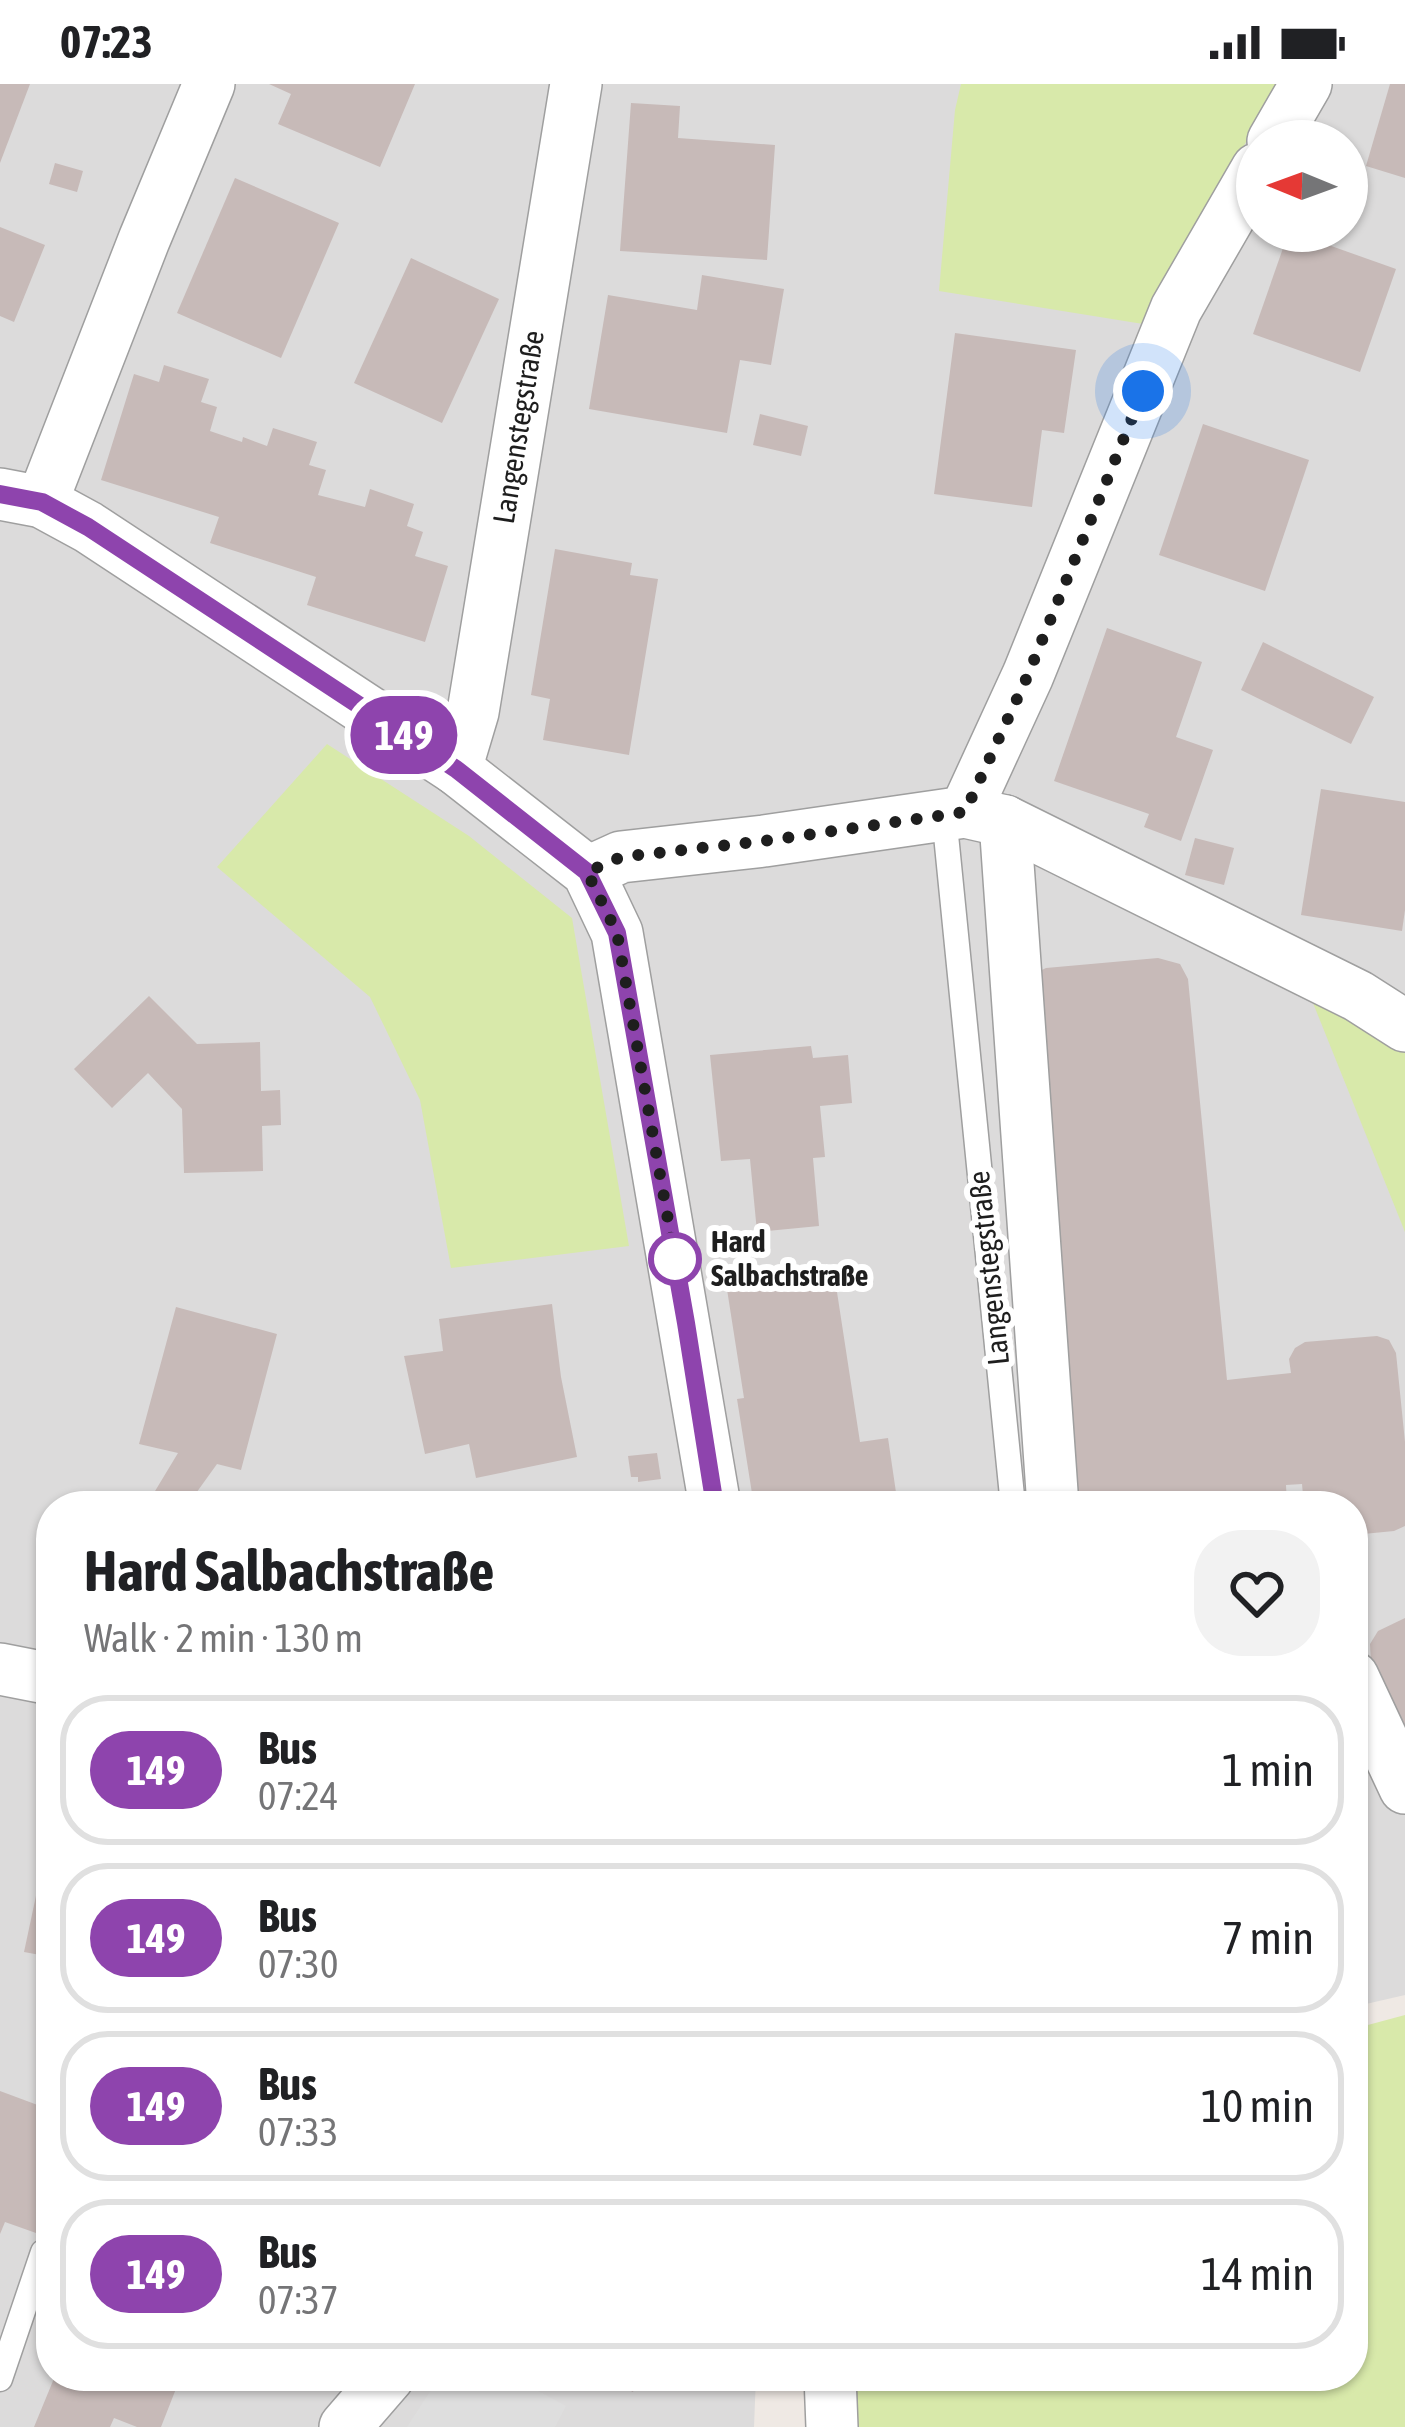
<!DOCTYPE html>
<html lang="en">
<head>
<meta charset="utf-8">
<style>
  :root { --surface:#fff; --page:#f2f2f2; --text:#202124; --muted:#757577; --line:#e0e0e0 }
  body { margin:0; font-family:"Asap Condensed",sans-serif; background:var(--page); color:var(--text); height:100vh; display:flex; flex-direction:column; font-size:45px; white-space:nowrap }
  * { box-sizing:border-box; margin:0 }
  p { font-size:39px; color:var(--muted) }
  .icon { flex:none; width:66px; height:66px; fill:none; stroke:currentColor; stroke-width:2; stroke-linecap:round; stroke-linejoin:round }
  .map { position:relative; flex:1; overflow:hidden }
  .drawer { position:absolute; left:36px; top:1407px; width:1332px; height:900px; display:flex; flex-direction:column; background:var(--surface); border-radius:48px; box-shadow:0 3px 9px #0004 }
  .drawer>* { flex:none }
  .badge { padding:0 24px; border-radius:39px; font-size:42px; line-height:78px }
  .needle { width:78px; rotate:271deg }
  .buttons { position:absolute; left:1236px; top:36px; display:grid; gap:24px }
  .buttons a { display:grid; place-items:center; width:132px; height:132px; border-radius:50%; background:var(--surface); box-shadow:0 3px 9px #0004; font-size:60px }
  .you { position:absolute; width:60px; height:60px; margin:-30px; border:9px solid #fff; border-radius:50%; background:#1a73e8; box-shadow:0 0 0 18px #1a73e833 }
  .map>.badge { position:absolute; translate:-50% -50%; box-shadow:0 0 0 6px #fff }
  .round { display:grid; place-items:center; flex:none; width:126px; height:126px; border-radius:48px; background:var(--page) }
  .summary { display:flex; align-items:center; justify-content:space-between; height:204px; padding:0 48px }
  h1 { font-size:57px; font-weight:700; line-height:90px }
  ul { padding:0; list-style:none }
  li { display:flex; align-items:center; gap:36px; height:150px; margin:0 24px 18px; padding:0 24px; border:6px solid var(--line); border-radius:48px }
  li div { flex:1 }
  li b { display:block; font-size:45px }
  li em { font-style:normal }
  li .badge { min-width:132px; font-weight:700; text-align:center }
  .status { display:flex; justify-content:space-between; align-items:center; height:84px; padding:0 60px; background:var(--surface); direction:ltr }
  .status svg { height:33px; fill:currentColor }
  .map>svg:first-child { display:block }
  .residential { fill:#dcdbdb; fill-rule:evenodd }
  .grass { fill:#d8e9aa }
  .parking { fill:#dedede }
  .building { fill:#c7bab8 }
  .lines { fill:none; stroke-linecap:round; stroke-linejoin:round }
  .lane-casing { stroke:#9f9f9f; stroke-width:27 }
  .street-casing { stroke:#9f9f9f; stroke-width:54 }
  .lane { stroke:#fff; stroke-width:24 }
  .street { stroke:#fff; stroke-width:51 }
  .line-casing { stroke:#fff; stroke-width:27 }
  .line { stroke:#8e44ad; stroke-width:18 }
  .walk { stroke:#1e1e1e; stroke-width:12; stroke-dasharray:0 21.6 }
  .stop-dot { fill:#fff; stroke:#8e44ad; stroke-width:6 }
  .labels { text-anchor:middle; stroke-width:12; stroke-linejoin:round; paint-order:stroke }
  .street-label { font-size:30px; fill:#1e1e1e; stroke:#fff }
  .stop-label { font-size:30px; font-weight:bold; fill:#1e1e1e; stroke:#fff; text-anchor:start }
</style>
</head>
<body>
<div class="status"><b>07:23</b><svg viewBox="0 0 49 12"><path d="M0 12V9h3v3zM5 12V6h3v6zM10 12V3h3v9zM15 12V0h3v12zM26 1h20v11H26zM47 4h2v5h-2z"/></svg></div>
<div class="map">
<svg width="1405" height="2343" viewBox="0 0 1405 2343">
  <rect width="100%" height="100%" fill="#efe9e4"/>
  <path class="residential" d="M 0,0 L 1405,0 L 1405,1911 L 1353,1923 L 1353,1422 L 51,1422 L 51,2292 L 756,2292 L 754,2343 L 0,2343 ZM 1257,57 L 1347,57 L 1347,147 L 1257,147 Z"/>
  <g class="grass">
    <path d="M 961,0 L 1279,0 L 1143,240 L 939,207 L 955,26 Z"/>
    <path d="M 327,660 L 469,752 L 572,834 L 629,1162 L 451,1184 L 420,1016 L 370,913 L 217,783 Z"/>
    <path d="M 1311,914 L 1405,963 L 1405,1148 Z"/>
    <path d="M 1405,1931 L 1405,2343 L 856,2343 L 853,2292 L 1353,2292 L 1353,1945 Z"/>
  </g>
  <path class="parking" d="M 440,2292 L 528,2292 L 525,2300 L 566,2322 L 555,2343 L 407,2343 Z"/>
  <g class="building">
    <path d="M 0,0 L 30,0 L 0,79 Z"/>
    <path d="M 269,0 L 415,0 L 380,83 L 278,40 L 291,10 Z"/>
    <path d="M 1390,0 L 1405,0 L 1405,94 L 1366,82 Z"/>
    <path d="M 631,19 L 680,22 L 678,54 L 775,61 L 767,176 L 620,167 Z"/>
    <path d="M 55,79 L 83,87 L 77,108 L 49,100 Z"/>
    <path d="M 235,94 L 339,139 L 281,274 L 177,229 Z"/>
    <path d="M 0,143 L 45,161 L 14,238 L 0,232 Z"/>
    <path d="M 1289,147 L 1396,185 L 1360,288 L 1253,250 Z"/>
    <path d="M 411,174 L 499,215 L 442,339 L 354,299 Z"/>
    <path d="M 702,191 L 784,205 L 771,281 L 740,276 L 727,349 L 589,325 L 608,211 L 697,226 Z"/>
    <path d="M 955,249 L 1076,266 L 1064,349 L 1042,346 L 1032,423 L 934,410 Z"/>
    <path d="M 164,281 L 209,295 L 201,318 L 217,323 L 210,347 L 242,358 L 243,353 L 267,362 L 273,344 L 317,358 L 309,381 L 326,386 L 318,411 L 365,423 L 370,405 L 414,420 L 407,442 L 423,448 L 415,472 L 448,482 L 425,558 L 307,521 L 316,493 L 210,459 L 219,433 L 101,396 L 134,290 L 159,298 Z"/>
    <path d="M 760,330 L 808,342 L 801,372 L 753,361 Z"/>
    <path d="M 1203,340 L 1309,376 L 1265,507 L 1159,471 Z"/>
    <path d="M 555,465 L 632,479 L 630,491 L 658,495 L 629,671 L 543,656 L 550,615 L 531,611 Z"/>
    <path d="M 1107,544 L 1202,578 L 1176,653 L 1213,666 L 1181,757 L 1144,743 L 1149,730 L 1054,697 Z"/>
    <path d="M 1263,558 L 1374,613 L 1351,660 L 1241,606 Z"/>
    <path d="M 1321,705 L 1405,718 L 1405,826 L 1402,847 L 1301,831 Z"/>
    <path d="M 1195,754 L 1234,764 L 1224,801 L 1185,791 Z"/>
    <path d="M 1158,874 L 1180,880 L 1188,895 L 1227,1296 L 1291,1289 L 1289,1275 L 1295,1264 L 1305,1258 L 1377,1252 L 1389,1256 L 1396,1269 L 1405,1358 L 1405,1442 L 1394,1447 L 1353,1451 L 1353,1422 L 1304,1422 L 1302,1400 L 1286,1401 L 1287,1422 L 1072,1422 L 1029,892 L 1046,884 Z"/>
    <path d="M 149,912 L 197,960 L 260,958 L 261,1007 L 280,1006 L 281,1041 L 262,1042 L 263,1087 L 184,1089 L 182,1025 L 148,989 L 112,1024 L 74,985 Z"/>
    <path d="M 811,962 L 813,974 L 848,971 L 852,1019 L 820,1022 L 825,1073 L 813,1074 L 819,1142 L 757,1148 L 750,1075 L 721,1077 L 710,971 Z"/>
    <path d="M 833,1182 L 860,1358 L 888,1354 L 898,1422 L 754,1422 L 737,1315 L 744,1314 L 726,1199 Z"/>
    <path d="M 552,1220 L 561,1293 L 577,1373 L 476,1394 L 469,1360 L 425,1370 L 404,1272 L 443,1267 L 439,1235 Z"/>
    <path d="M 176,1223 L 277,1250 L 241,1386 L 217,1380 L 194,1412 L 211,1422 L 146,1422 L 178,1369 L 139,1360 Z"/>
    <path d="M 657,1369 L 661,1395 L 638,1398 L 638,1393 L 631,1393 L 628,1372 Z"/>
    <path d="M 1405,1534 L 1405,1646 L 1371,1578 L 1370,1560 L 1378,1547 Z"/>
    <path d="M 49,1751 L 51,1751 L 51,1873 L 24,1868 Z"/>
    <path d="M 0,2007 L 51,2026 L 51,2109 L 36,2149 L 5,2138 L 0,2150 Z"/>
    <path d="M 55,2292 L 181,2292 L 161,2343 L 137,2343 L 114,2334 L 110,2343 L 34,2343 Z"/>
    <path d="M 598,2292 L 639,2292 L 633,2308 Z"/>
  </g>
  <g class="lines">
    <defs>
      <g id="lane">
        <path d="M 944,731 L 1013,1422"/>
        <path d="M 0,2295 L 43,2168"/>
      </g>
      <g id="street">
        <path d="M 1273,57 L 1306,0"/>
        <path d="M 0,410 L 42,418 L 88,443 L 456,685 L 588,788 L 617,849 L 715,1422"/>
        <path d="M 42,418 L 144,156 L 209,0"/>
        <path d="M 456,685 L 473,628 L 576,0"/>
        <path d="M 965,728 L 1028,591 L 1176,225 L 1257,85"/>
        <path d="M 1005,737 L 1053,1422"/>
        <path d="M 588,788 L 621,773 L 764,757 L 944,731 L 965,728 L 1005,737 L 1358,912 L 1405,942"/>
        <path d="M 0,1585 L 51,1595"/>
        <path d="M 1353,1593 L 1405,1704"/>
        <path d="M 830,2292 L 832,2343"/>
        <path d="M 345,2343 L 389,2292"/>
      </g>
    </defs>
    <use href="#lane" class="lane-casing"/>
    <use href="#street" class="street-casing"/>
    <use href="#lane" class="lane"/>
    <use href="#street" class="street"/>
  </g>
  <g class="lines">
    <defs>
      <path id="line" d="M 0,410 L 42,418 L 88,443 L 456,685 L 587,788 L 617,849 L 686,1239 L 715,1422"/>
    </defs>
    <use href="#line" class="line-casing"/>
    <use href="#line" class="line"/>
    <path class="walk" d="M 675,1175 L 617,849 L 587,788 L 621,773 L 764,757 L 965,728 L 1028,591 L 1143,307"/>
  </g>
  <circle class="stop-dot" cx="675" cy="1175" r="24"/>
  <g class="labels">
    <g class="street-label">
      <text transform="translate(519 343) rotate(-81)" y="10">Langenstegstraße</text>
      <text transform="translate(989 1184) rotate(-96)" y="10">Langenstegstraße</text>
    </g>
    <g class="stop-label">
      <text x="711" y="1168">Hard<tspan x="711" dy="34">Salbachstraße</tspan></text>
    </g>
  </g>
</svg>
<div class="buttons">
<a><svg class="needle" viewBox="-14 -14 28 28"><path d="M0-13l5 13h-10z" fill="#e53935"/><path d="M0 13l5-13h-10z" fill="#757577"/></svg></a>
</div>
<div class="you" style="left:1143px;top:307px"></div>
<b class="badge" style="left:404px;top:651px;background:#8e44ad;color:#fff">149</b>
<section class="drawer">
<div class="summary"><div><h1>Hard Salbachstraße</h1><p>Walk · 2 min · 130 m</p></div><a class="round"><svg class="icon" aria-label="heart" viewBox="0 0 24 24"><path d="M12 20l-8-8c-3-5 5-10 8-4 3-6 11-1 8 4z"/></svg></a></div>
<ul>
<li><span class="badge" style="background:#8e44ad;color:#fff">149</span><div><b>Bus</b><p>07:24</p></div><em>1 min</em></li>
<li><span class="badge" style="background:#8e44ad;color:#fff">149</span><div><b>Bus</b><p>07:30</p></div><em>7 min</em></li>
<li><span class="badge" style="background:#8e44ad;color:#fff">149</span><div><b>Bus</b><p>07:33</p></div><em>10 min</em></li>
<li><span class="badge" style="background:#8e44ad;color:#fff">149</span><div><b>Bus</b><p>07:37</p></div><em>14 min</em></li>
</ul>
</section>
</div>
</body>
</html>
